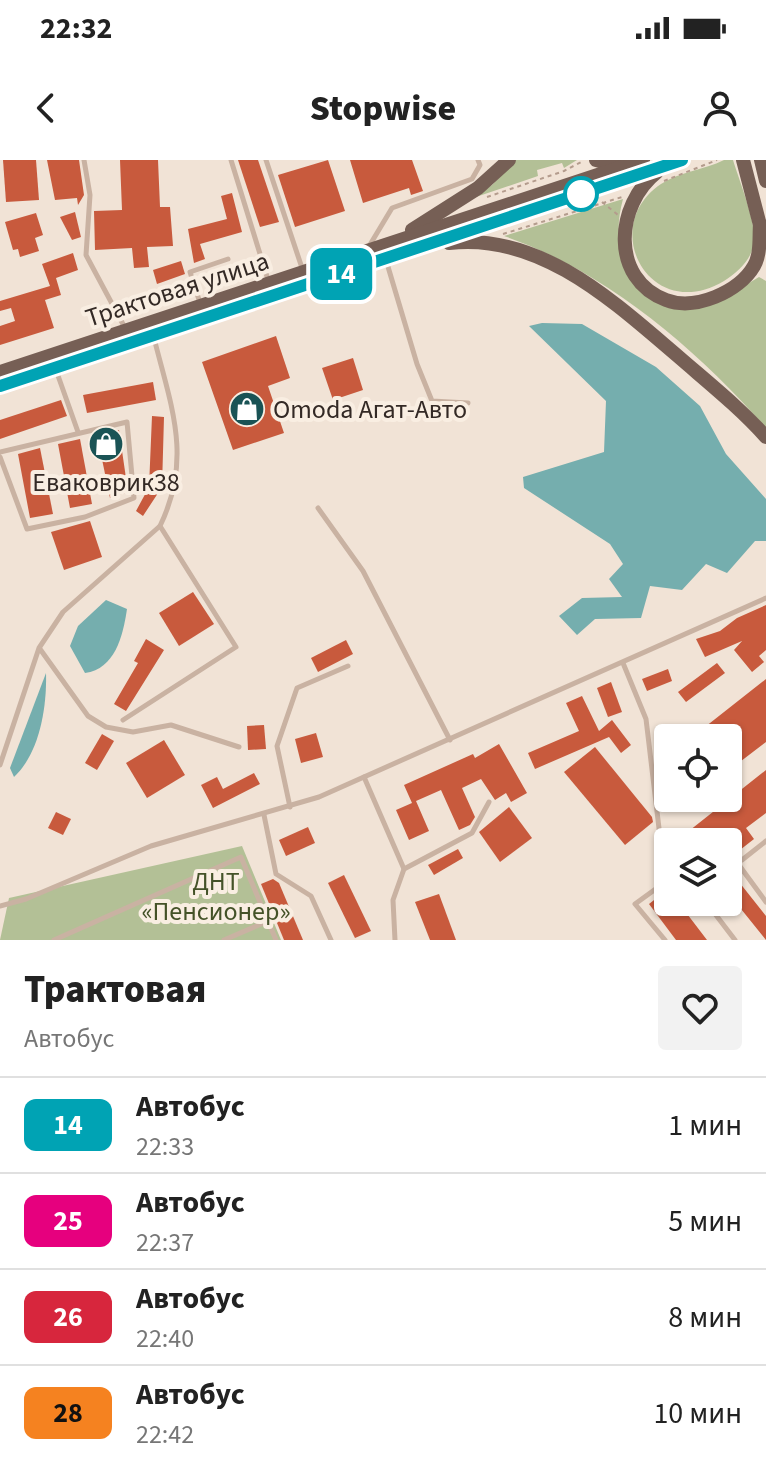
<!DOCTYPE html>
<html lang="ru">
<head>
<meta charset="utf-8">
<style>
  :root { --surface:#fff; --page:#f2f2f2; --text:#222; --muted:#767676; --line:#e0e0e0 }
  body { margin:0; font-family:"Source Sans 3",sans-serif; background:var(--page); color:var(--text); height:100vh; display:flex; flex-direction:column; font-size:30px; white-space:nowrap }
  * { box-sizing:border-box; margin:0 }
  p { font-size:26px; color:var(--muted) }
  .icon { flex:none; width:44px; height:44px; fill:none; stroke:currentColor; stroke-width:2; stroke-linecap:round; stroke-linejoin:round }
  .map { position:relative; height:780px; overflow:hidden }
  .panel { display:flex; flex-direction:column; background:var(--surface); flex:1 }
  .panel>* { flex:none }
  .badge { padding:0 16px; border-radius:12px; font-size:28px; line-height:52px }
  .controls { position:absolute; left:654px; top:564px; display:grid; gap:16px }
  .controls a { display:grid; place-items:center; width:88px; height:88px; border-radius:8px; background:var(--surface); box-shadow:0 2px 6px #0004; font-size:40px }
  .map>.badge { position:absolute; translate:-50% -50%; box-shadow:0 0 0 4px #fff }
  .round { display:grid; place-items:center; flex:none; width:84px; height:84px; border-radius:8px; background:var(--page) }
  .overview { display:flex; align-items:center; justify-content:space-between; height:136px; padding:0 24px }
  h1 { font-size:38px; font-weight:800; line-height:60px }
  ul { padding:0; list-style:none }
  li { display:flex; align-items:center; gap:24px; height:96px; padding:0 24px; border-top:2px solid var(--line) }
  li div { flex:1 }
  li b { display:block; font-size:30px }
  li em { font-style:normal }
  li .badge { min-width:88px; font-weight:700; text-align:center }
  .status { display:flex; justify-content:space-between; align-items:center; height:56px; padding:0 40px; background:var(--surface); direction:ltr }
  .status svg { height:22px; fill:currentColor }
  header { display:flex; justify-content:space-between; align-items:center; height:104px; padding:0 24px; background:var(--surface); font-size:36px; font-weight:800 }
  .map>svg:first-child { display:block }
  .green { fill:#b3c096 }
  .water { fill:#75aeae }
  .building { fill:#c85a3d }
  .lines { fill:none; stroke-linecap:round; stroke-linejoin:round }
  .path { stroke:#b49c8d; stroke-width:2; stroke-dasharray:4 4; stroke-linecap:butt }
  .lane { stroke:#c9b2a2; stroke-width:5 }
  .primary { stroke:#765f55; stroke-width:14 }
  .line-casing { stroke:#fff; stroke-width:18 }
  .line { stroke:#00a3b4; stroke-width:12 }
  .stop-dot { fill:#fff; stroke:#00a3b4; stroke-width:4 }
  .labels { text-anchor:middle; stroke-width:8; stroke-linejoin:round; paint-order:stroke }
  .street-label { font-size:26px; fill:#332925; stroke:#f9eee2 }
  .poi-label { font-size:26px; fill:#332925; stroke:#f9eee2; text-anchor:start }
  .park-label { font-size:26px; fill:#445228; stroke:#f9eee2 }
</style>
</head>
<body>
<div class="status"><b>22:32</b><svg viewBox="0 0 49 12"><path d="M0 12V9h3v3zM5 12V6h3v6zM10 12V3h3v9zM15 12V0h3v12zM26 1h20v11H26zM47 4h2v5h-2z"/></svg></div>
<header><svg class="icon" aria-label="back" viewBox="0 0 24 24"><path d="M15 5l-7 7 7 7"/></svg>Stopwise<svg class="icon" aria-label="person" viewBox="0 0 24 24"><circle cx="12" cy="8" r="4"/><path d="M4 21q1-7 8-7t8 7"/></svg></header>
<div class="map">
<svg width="766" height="780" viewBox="0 0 766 780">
  <rect width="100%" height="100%" fill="#f1e3d6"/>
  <g class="green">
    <path d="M 516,0 L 577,0 L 564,8 L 562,3 L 537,10 L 538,16 L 473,38 L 492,25 Z"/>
    <path d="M 724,0 L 733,0 C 739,20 757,64 754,83 C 752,99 737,113 724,121 C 650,165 597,67 661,24 C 679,12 704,10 724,0 Z"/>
    <path d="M 623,39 C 610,88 628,101 655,140 L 734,132 L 759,117 L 766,121 L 766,268 C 697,189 604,110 504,76 Z"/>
    <path d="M 242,686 L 281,780 L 0,780 L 9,738 Z"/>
  </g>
  <g class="water">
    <path d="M 542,163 L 582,164 L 656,207 L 700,246 L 726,294 L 766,339 L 766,381 L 755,381 L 727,413 L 706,404 L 682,430 L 650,426 L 641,458 L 595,459 L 577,475 L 559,456 L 582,438 L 622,437 L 609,419 L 623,404 L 610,384 L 524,328 L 523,317 L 604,292 L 606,241 L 529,166 Z"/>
    <path d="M 106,440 L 127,449 C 123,476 115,509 85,513 L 70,486 L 78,466 Z"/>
    <path d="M 46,513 C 47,546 40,593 14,617 L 10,608 Z"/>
  </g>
  <g class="building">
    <path d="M 3,0 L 36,0 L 39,40 L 6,42 Z"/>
    <path d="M 47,0 L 79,0 L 84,35 L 78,45 L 77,38 L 55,40 Z"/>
    <path d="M 120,0 L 158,0 L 160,47 L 170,47 L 173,86 L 147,87 L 149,107 L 134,108 L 132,88 L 95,90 L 94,51 L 122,50 Z"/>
    <path d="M 238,0 L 258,0 L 279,62 L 260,67 Z"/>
    <path d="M 328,0 L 345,51 L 295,67 L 278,15 Z"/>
    <path d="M 350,0 L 412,0 L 423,31 L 411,35 L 409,28 L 363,43 Z"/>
    <path d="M 232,33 L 242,72 L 200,84 L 205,99 L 194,103 L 188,69 L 227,59 L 221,36 Z"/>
    <path d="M 75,52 L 81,77 L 72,80 L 60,57 Z"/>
    <path d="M 36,53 L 43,75 L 35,78 L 39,91 L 20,97 L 18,89 L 13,90 L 5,62 Z"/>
    <path d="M 73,93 L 78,110 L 56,118 L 61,135 L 45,140 L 54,168 L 0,185 L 0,166 L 15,161 L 11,148 L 0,151 L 0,141 L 50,126 L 42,104 Z"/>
    <path d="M 181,101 L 185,114 L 157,124 L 153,110 Z"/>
    <path d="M 276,176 L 290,218 L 268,226 L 284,273 L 233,290 L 202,202 Z"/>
    <path d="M 353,198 L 363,230 L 333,240 L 322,208 Z"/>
    <path d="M 153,222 L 156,240 L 87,253 L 83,235 Z"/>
    <path d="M 61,240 L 67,256 L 0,279 L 0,260 Z"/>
    <path d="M 152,256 L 164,257 L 162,327 L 143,356 L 136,351 L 149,327 Z"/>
    <path d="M 119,270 L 128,332 L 110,338 L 97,275 Z"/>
    <path d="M 80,279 L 92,344 L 70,348 L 58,284 Z"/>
    <path d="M 40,288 L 53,354 L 30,358 L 18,294 Z"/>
    <path d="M 90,361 L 102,397 L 64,410 L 51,372 Z"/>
    <path d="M 193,432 L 214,464 L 179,486 L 159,453 Z"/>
    <path d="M 766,445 L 766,490 L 759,496 L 764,502 L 752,512 L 734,490 L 742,481 L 705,497 L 696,479 L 720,471 L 737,458 Z"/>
    <path d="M 146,479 L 164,490 L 126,551 L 114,544 L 138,503 L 134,501 Z"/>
    <path d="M 346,480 L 353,494 L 318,512 L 311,498 Z"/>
    <path d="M 717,503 L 725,513 L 686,542 L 678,532 Z"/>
    <path d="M 668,509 L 672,521 L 647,531 L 642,519 Z"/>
    <path d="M 766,519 L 766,582 L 728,611 L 728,578 L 691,578 Z"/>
    <path d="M 611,522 L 622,552 L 608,557 L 597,528 Z"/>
    <path d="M 582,536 L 599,571 L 612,560 L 631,585 L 621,593 L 609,577 L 535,609 L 528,593 L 579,571 L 566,543 Z"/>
    <path d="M 264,565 L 266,589 L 248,590 L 247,566 Z"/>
    <path d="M 316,573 L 323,597 L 301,603 L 295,579 Z"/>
    <path d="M 102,574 L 114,581 L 97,610 L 85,603 Z"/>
    <path d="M 164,580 L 185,615 L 147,638 L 126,603 Z"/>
    <path d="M 499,584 L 527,633 L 511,642 L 506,633 L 495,640 L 481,619 L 462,628 L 475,657 L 470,665 L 459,670 L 441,630 L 416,641 L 429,671 L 409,680 L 396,650 L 412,643 L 404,625 L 473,594 L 475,598 Z"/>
    <path d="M 595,587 L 652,657 L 653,662 L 625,685 L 564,612 Z"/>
    <path d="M 766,610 L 766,653 L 746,668 L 754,679 L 731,697 L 728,697 L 728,682 L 675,682 Z"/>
    <path d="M 254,613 L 260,624 L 213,648 L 201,625 L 217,617 L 223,629 Z"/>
    <path d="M 509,647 L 532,678 L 500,702 L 479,672 Z"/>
    <path d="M 56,652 L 71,659 L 63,675 L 48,668 Z"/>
    <path d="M 308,667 L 315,683 L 286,696 L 279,680 Z"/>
    <path d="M 458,689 L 463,698 L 434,715 L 428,705 Z"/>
    <path d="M 728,708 L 766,756 L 766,780 L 737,744 L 728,751 L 724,742 L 728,742 Z"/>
    <path d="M 344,715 L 371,771 L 355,778 L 328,723 Z"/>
    <path d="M 273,719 L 279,723 L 303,780 L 284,780 L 261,724 Z"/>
    <path d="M 668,729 L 668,742 L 678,742 L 707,780 L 676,780 L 649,744 Z"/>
    <path d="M 439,734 L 456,780 L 430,780 L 415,742 Z"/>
  </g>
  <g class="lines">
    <g class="path">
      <path d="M 664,21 L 717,0"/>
      <path d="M 487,37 L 564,11 L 583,1"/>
      <path d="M 602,42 L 618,55"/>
      <path d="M 503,74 L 622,37"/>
    </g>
    <g class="lane">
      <path d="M 84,0 L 90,35 L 86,95 L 125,168"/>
      <path d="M 231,0 L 269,123"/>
      <path d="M 266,0 L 303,111"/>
      <path d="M 368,88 L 392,48 L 472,19 L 480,5 L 478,0"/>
      <path d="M 386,100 L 417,204 L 432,241 L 468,243"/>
      <path d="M 201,146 L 190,112 L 228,99"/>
      <path d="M 56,210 L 78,272"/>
      <path d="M 0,292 L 127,262 L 134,338 L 85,357 L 27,369 L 0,297"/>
      <path d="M 318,348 L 363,411 L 450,580"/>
      <path d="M 40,489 L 88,556 L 106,567 L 133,572 L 171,565 L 239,587"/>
      <path d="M 623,503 L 646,559 L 661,685 L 668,694"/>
      <path d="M 123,560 L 236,487 L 160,366"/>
      <path d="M 0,605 L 39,488 L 63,452 L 160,366 C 193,298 171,246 154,178"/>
      <path d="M 364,617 L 404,709 L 472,673 L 489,642"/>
      <path d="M 290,647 L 277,586 L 297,528 L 348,506"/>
      <path d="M 264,655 L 276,714 L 311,736 L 331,780"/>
      <path d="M 736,701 L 766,742"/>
      <path d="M 728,703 L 742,700 L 766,681"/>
      <path d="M 706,742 L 735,780"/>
      <path d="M 0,746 L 26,739 L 151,686 L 319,637 L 766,438"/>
      <path d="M 54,780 L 241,697 L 276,780"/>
      <path d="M 224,780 L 268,761"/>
      <path d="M 395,780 L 393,740 L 404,709"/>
      <path d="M 665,780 L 635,744 L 668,720"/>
    </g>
    <g class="primary">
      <path d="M 596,0 L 622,7"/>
      <path d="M 743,0 L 761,69"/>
      <path d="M 761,0 L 766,21"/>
      <path d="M 657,12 C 615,45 610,119 666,140 C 695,151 739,132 754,106 C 761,94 759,78 760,64"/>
      <path d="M 412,70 L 478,28 L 509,0"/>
      <path d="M 449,83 C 541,72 615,143 680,198 C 710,224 740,248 766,277"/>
      <path d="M 0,212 L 643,0"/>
      <path d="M 0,226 L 682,0"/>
    </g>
  </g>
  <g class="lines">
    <defs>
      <path id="line" d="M 0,226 L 682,0"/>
    </defs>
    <use href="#line" class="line-casing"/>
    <use href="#line" class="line"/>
  </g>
  <defs>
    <symbol id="shop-disc" viewBox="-11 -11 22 22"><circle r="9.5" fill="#1a5355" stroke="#f9eee2"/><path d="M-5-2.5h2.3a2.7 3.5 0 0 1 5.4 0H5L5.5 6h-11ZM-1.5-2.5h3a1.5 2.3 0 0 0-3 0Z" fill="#fff"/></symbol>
  </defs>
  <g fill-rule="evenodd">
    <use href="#shop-disc" x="227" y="229" width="40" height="40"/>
    <use href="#shop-disc" x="86" y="264" width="40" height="40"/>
  </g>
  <circle class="stop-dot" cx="581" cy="34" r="16"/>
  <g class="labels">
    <g class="street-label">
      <text transform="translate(177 129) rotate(-18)" y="9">Трактовая улица</text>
    </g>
    <g class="poi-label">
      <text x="273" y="258">Omoda Агат-Авто</text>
      <text x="106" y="331" text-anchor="middle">Еваковрик38</text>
    </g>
    <g class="park-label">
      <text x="216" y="730">ДНТ<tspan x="216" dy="30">«Пенсионер»</tspan></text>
    </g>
  </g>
</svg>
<div class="controls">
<a><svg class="icon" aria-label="locate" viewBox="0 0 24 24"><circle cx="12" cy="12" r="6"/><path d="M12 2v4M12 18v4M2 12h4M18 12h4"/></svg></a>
<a><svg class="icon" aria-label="layers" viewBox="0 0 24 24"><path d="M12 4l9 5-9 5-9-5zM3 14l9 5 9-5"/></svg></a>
</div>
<b class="badge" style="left:341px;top:114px;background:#00a3b4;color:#fff">14</b>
</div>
<section class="panel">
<div class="overview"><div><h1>Трактовая</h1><p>Автобус</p></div><a class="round"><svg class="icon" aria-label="heart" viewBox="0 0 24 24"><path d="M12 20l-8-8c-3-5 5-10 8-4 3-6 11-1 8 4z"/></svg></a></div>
<ul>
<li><span class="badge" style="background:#00a3b4;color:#fff">14</span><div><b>Автобус</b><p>22:33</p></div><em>1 мин</em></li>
<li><span class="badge" style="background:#e6007e;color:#fff">25</span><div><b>Автобус</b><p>22:37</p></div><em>5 мин</em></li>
<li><span class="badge" style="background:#d7263d;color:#fff">26</span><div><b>Автобус</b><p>22:40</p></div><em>8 мин</em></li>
<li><span class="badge" style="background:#f58220;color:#111">28</span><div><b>Автобус</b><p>22:42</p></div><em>10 мин</em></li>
</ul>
</section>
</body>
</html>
